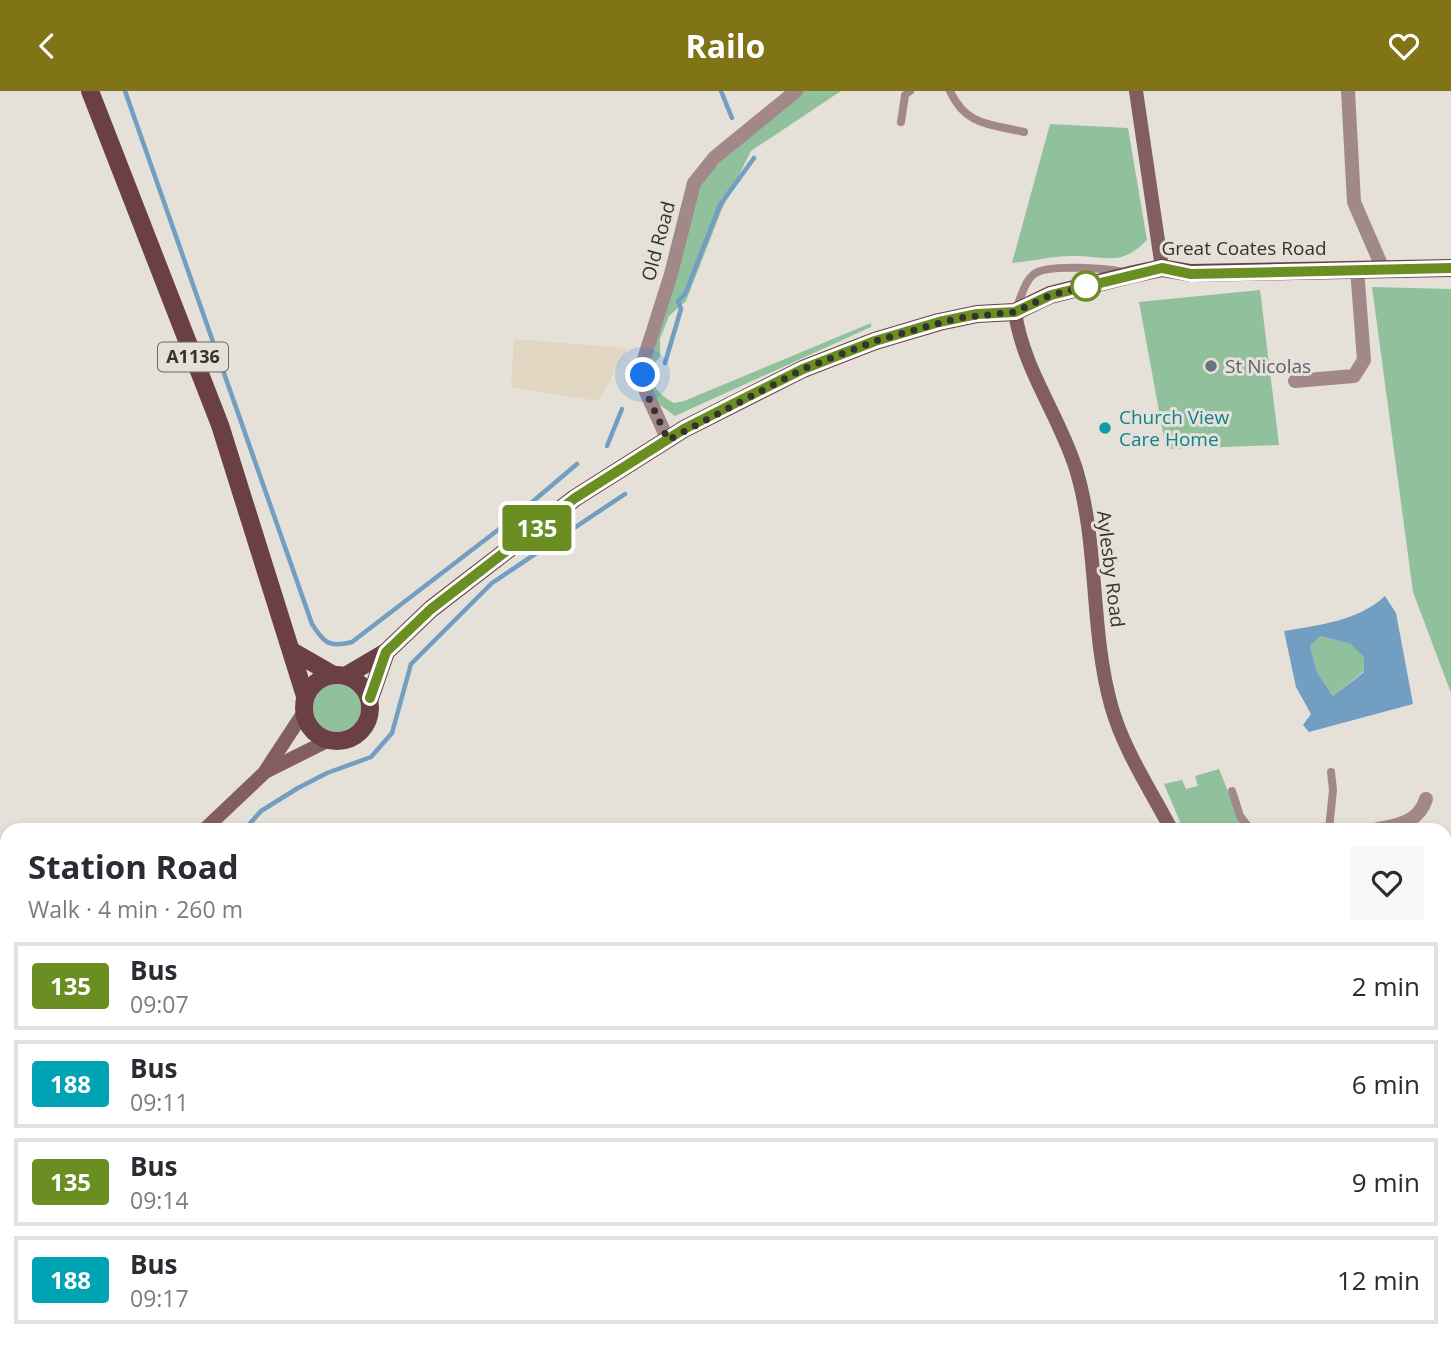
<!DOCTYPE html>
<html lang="en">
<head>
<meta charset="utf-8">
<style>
  :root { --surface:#fff; --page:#f7f7f7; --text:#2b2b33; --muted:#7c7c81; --line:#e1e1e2; --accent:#807416 }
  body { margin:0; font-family:"Open Sans",sans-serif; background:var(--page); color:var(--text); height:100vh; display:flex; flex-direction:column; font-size:26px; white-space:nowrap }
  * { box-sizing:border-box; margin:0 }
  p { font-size:23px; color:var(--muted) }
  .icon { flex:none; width:38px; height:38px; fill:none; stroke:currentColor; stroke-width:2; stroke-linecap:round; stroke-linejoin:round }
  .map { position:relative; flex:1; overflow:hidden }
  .side { position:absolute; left:0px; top:732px; width:1452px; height:527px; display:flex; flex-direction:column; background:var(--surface); border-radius:21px 21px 0 0; box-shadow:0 4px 10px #0003 }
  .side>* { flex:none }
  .badge { padding:0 14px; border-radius:5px; font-size:24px; line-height:46px }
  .you { position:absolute; width:35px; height:35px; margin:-18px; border:5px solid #fff; border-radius:50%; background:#1a73e8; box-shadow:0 0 0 10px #1a73e833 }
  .map>.badge { position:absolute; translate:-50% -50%; box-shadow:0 0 0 4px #fff }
  .round { display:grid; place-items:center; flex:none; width:74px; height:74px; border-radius:0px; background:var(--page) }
  .head { display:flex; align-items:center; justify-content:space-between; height:119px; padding:0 28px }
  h1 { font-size:33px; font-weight:700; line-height:52px }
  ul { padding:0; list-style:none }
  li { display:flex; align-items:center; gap:21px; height:88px; margin:0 14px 10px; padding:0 14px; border:4px solid var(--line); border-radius:0px }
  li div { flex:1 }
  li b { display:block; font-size:26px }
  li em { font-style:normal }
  li .badge { min-width:77px; font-weight:700; text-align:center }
  header { display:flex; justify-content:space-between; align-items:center; height:91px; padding:0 28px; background:var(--accent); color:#fff; font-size:32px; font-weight:700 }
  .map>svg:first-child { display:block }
  .industrial { fill:#e0d6c2 }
  .green { fill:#91c09c }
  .water { fill:#719ec1; fill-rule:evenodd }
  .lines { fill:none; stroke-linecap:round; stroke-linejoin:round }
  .stream { stroke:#719ec1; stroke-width:4.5 }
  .lane { stroke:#a3888a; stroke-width:8 }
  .street { stroke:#a3888a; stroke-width:14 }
  .secondary { stroke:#835e61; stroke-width:14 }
  .primary { stroke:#6b4045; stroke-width:18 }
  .line-casing { stroke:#fff; stroke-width:16 }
  .line { stroke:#6b8e23; stroke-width:10 }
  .walk { stroke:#353330; stroke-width:7; stroke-dasharray:0 12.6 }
  .stop-dot { fill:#fff; stroke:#6b8e23; stroke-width:3.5 }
  .worship-dot { fill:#6b7280; stroke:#e5e1d8; stroke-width:2.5 }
  .culture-dot { fill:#0f9aa8; stroke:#e5e1d8; stroke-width:2.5 }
  .labels { text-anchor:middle; stroke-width:6; stroke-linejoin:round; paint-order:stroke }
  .shield { fill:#e5e1d8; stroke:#6a6762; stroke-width:2 }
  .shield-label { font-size:18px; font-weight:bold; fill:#353330 }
  .street-label { font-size:19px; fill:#353330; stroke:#e5e1d8 }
  .worship-label { font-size:19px; fill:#5b616d; stroke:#e5e1d8; text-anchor:start }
  .culture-label { font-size:19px; fill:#0d838f; stroke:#e5e1d8; text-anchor:start }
</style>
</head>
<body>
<header><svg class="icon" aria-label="back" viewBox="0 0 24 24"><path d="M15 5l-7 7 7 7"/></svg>Railo<svg class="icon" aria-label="heart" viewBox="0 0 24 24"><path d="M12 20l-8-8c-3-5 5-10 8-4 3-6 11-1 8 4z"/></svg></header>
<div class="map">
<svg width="1451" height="1258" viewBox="0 0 1451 1258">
  <rect width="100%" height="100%" fill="#e5e1d8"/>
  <path class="industrial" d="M 514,248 L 628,257 L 598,310 L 511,296 Z"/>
  <g class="green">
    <path d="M 803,0 L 841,0 L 751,60 L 722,118 L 686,210 L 669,225 L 660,248 L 660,266 L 651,276 C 651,295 658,303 674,312 L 684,310 L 871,232 L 871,236 L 675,325 L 652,308 L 647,280 L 695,103 L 704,85 Z"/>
    <path d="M 1050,33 L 1128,37 L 1147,149 C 1121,175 1110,166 1077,165 C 1056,164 1033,170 1012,172 Z"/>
    <path d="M 1372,196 L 1451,198 L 1451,602 L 1413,501 Z"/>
    <path d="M 1260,199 L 1279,354 L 1166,358 L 1139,211 Z"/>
    <path d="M 1320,545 L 1352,553 L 1364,566 L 1364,580 L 1333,605 L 1317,581 L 1310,555 Z"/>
    <circle cx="337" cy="617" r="24"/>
    <path d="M 1219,678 L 1243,738 L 1183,738 L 1164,693 L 1182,689 L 1186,698 L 1198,695 L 1195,685 Z"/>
    <path d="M 654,1251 L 792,1251 L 792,1258 L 653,1258 Z"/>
  </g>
  <path class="water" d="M 1385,505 L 1396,522 L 1413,613 L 1309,641 L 1303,634 L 1311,623 L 1296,596 L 1284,540 C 1319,534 1358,530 1385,505 ZM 1320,545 L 1351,553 L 1364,566 L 1364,581 L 1333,605 L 1317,581 L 1310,555 Z"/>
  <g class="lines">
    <g class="stream">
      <path d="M 125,0 L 312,533 C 324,552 329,557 352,551 L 511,429 L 577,373"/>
      <path d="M 721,0 L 732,27"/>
      <path d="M 665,272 L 681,218 L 678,210 L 685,203 L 720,114 L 754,67"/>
      <path d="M 607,355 L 622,318"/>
      <path d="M 245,738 L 261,720 L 298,697 L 327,682 L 371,666 L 392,642 L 411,573 L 492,492 L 625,403"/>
      <path d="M 0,975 L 7,968"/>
    </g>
    <g class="lane">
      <path d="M 950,0 C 966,35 990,33 1024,41"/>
      <path d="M 901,31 L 905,4 L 910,0"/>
      <path d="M 1016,218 C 1021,207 1024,191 1034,183 C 1047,173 1105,177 1123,181"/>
      <path d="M 1232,700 L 1240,725 L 1250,738"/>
      <path d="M 1329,738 L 1333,699 L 1331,681"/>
    </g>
    <g class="street">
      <path d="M 1348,0 L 1354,111 L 1383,178"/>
      <path d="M 1295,290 L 1354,285 L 1364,269 L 1357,178"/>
      <path d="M 668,349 L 646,301 L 644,268 L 671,183 L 694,92 L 714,67 L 796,0"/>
      <path d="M 1378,738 C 1399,734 1419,731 1426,708"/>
      <path d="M 0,767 L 7,767"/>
      <path d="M 1446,851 L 1451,851"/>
      <path d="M 1446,1018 L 1451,1017"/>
      <path d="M 1380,1251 L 1384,1258"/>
    </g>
    <g class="secondary">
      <path d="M 1136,0 L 1162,177"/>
      <path d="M 1015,221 C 1023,278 1059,324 1076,378 C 1099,454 1090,538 1111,614 C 1123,658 1150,698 1171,738"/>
      <path d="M 265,681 L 327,650"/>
      <path d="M 205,738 L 264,682 L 304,621"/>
      <path d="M 0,940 L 7,933"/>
      <path d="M 1255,1251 L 1255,1258"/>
    </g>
    <g class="primary">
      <path d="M 90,0 L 220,334 L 305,605"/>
      <path d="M 292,560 L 332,583"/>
      <circle cx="337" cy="617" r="33"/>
      <path d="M 347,584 L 386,561 L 431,518 L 575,407 L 684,338 L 803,278 L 875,250 L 939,231 L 977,223 L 1015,221 L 1050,204 L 1134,183 L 1162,177 L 1191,182 L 1451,177"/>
      <path d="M 370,607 L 386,561"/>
    </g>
  </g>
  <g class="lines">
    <defs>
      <path id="line" d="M 370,607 L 386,561 L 431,518 L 575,407 L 684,338 L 741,309 L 803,278 L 875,250 L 939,231 L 977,223 L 1015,221 L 1051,204 L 1162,177 L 1191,183 L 1451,177"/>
    </defs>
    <use href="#line" class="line-casing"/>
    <use href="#line" class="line"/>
    <path class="walk" d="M 643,284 L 646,301 L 668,349 L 803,278 L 875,250 L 958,227 L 1015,221 L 1051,204 L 1091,194 L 1086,195"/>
  </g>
  <circle class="stop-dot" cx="1086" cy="195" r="14"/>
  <circle class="worship-dot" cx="1211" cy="275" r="7"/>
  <circle class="culture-dot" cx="1105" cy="337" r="7"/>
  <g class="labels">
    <rect class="shield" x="158" y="251.5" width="70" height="29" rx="5"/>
    <g class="shield-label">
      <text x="193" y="272">A1136</text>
    </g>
    <g class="street-label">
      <text transform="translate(658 150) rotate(-75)" y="7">Old Road</text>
      <text x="1244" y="164">Great Coates Road</text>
      <text transform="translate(1111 478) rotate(83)" y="7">Aylesby Road</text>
    </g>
    <g class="worship-label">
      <text x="1225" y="282">St Nicolas</text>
    </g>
    <g class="culture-label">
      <text x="1119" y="333">Church View<tspan x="1119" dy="22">Care Home</tspan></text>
    </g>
  </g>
</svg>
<div class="you" style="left:643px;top:284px"></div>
<b class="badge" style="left:537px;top:437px;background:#6b8e23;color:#fff">135</b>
<section class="side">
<div class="head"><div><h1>Station Road</h1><p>Walk · 4 min · 260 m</p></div><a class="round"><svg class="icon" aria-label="heart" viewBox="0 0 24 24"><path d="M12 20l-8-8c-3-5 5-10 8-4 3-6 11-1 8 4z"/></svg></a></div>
<ul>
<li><span class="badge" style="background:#6b8e23;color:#fff">135</span><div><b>Bus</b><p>09:07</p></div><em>2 min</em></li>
<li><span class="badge" style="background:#00a3b4;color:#fff">188</span><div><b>Bus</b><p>09:11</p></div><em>6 min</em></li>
<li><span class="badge" style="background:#6b8e23;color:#fff">135</span><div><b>Bus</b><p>09:14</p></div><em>9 min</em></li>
<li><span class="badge" style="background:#00a3b4;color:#fff">188</span><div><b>Bus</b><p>09:17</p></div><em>12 min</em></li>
</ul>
</section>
</div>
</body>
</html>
